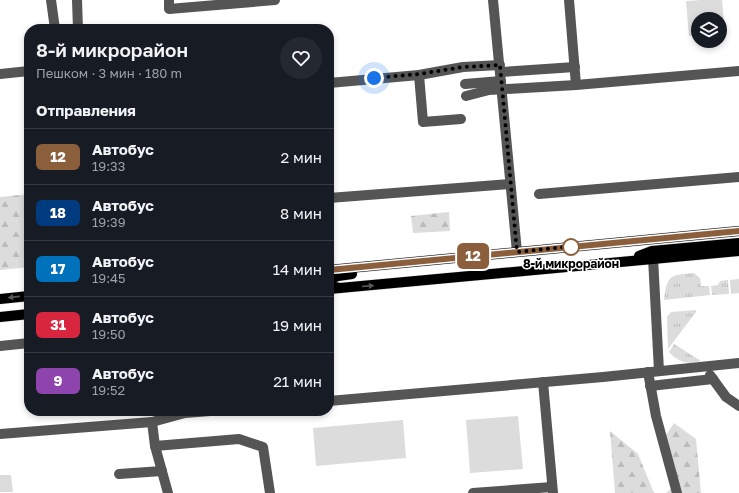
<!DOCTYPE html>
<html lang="ru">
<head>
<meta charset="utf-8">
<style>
  :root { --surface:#171b24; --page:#242831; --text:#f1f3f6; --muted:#9ea1a6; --line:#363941 }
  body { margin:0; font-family:"Golos Text",sans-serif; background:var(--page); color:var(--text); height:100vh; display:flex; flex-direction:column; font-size:15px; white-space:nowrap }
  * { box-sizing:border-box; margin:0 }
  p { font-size:13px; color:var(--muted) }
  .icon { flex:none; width:22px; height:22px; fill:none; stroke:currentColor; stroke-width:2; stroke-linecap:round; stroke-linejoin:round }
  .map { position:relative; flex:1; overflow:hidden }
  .side { position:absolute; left:24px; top:24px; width:310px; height:392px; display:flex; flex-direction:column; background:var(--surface); border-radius:16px; box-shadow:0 2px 6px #0003 }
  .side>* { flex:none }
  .badge { padding:0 8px; border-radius:6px; font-size:14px; line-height:26px }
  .fabs { position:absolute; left:691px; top:12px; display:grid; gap:8px }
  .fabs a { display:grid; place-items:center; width:36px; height:36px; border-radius:50%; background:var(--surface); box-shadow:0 2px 6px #0003; font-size:20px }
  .you { position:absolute; width:20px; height:20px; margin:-10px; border:3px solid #fff; border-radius:50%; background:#1a73e8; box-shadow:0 0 0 6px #1a73e833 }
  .map>.badge { position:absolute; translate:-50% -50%; box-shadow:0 0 0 2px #fff }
  h2 { padding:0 12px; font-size:15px; line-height:36px }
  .round { display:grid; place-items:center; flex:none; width:42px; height:42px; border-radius:21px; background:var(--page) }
  .overview { display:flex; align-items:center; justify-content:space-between; height:68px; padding:0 12px }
  h1 { font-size:19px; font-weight:600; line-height:30px }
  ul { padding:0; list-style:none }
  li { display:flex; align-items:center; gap:12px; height:56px; padding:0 12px; border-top:1px solid var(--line) }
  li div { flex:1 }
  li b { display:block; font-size:15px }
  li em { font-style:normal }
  li .badge { min-width:44px; font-weight:700; text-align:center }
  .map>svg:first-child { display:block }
  .grass { fill:url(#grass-tufts) }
  .forest { fill:url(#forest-firs) }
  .green { fill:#dcdcdc }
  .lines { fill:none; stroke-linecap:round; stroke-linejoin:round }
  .major-casing { stroke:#dbdbdb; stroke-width:11 }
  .minor { stroke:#555; stroke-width:10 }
  .major { stroke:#000; stroke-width:10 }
  .oneway { fill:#595959 }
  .line-casing { stroke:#fff; stroke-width:9 }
  .line { stroke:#8b5e3c; stroke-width:6 }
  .walk { stroke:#000; stroke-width:4; stroke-dasharray:0 7.2 }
  .stop-dot { fill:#fff; stroke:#8b5e3c; stroke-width:2 }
  .labels { text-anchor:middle; stroke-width:3; stroke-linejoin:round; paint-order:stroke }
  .stop-label { font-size:12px; font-weight:bold; fill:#000; stroke:#fff }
</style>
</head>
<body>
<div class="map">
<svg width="739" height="493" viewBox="0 0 739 493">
  <defs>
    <pattern id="grass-tufts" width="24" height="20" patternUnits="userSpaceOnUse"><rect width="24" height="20" fill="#dcdcdc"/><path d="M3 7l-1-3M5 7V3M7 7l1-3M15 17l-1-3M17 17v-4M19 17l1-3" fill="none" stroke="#bbb"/></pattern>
    <pattern id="forest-firs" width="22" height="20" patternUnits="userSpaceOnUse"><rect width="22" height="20" fill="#dcdcdc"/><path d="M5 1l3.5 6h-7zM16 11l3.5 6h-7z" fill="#bbb"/></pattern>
  </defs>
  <rect width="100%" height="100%" fill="#fff"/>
  <g class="grass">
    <path d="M 694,273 L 700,278 L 701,286 L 709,286 L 710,295 L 664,300 C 667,274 671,275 694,273 Z"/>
    <path d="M 739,279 L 739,293 L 731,294 L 730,280 Z"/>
    <path d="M 728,280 L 729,294 L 712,295 L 711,286 L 718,285 L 720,281 Z"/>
    <path d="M 696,310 L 696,312 L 668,349 L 667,317 L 671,312 Z"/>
    <path d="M 674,344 L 701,361 C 688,365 678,362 669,352 Z"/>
  </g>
  <g class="forest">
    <path d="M 29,194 L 29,267 L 0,270 L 0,197 Z"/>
    <path d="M 449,212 L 450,231 L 413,233 L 411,216 Z"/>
    <path d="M 674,423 L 696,439 L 701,493 L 666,493 L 678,483 L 666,435 Z"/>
    <path d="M 610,431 L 638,454 L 654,493 L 615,493 Z"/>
  </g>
  <g class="green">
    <path d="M 701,0 L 722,0 L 725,34 L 720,34 L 720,19 L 698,19 L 698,36 L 689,36 L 686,1 Z"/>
    <path d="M 518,416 L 523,469 L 470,473 L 466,420 Z"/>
    <path d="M 403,420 L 406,458 L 316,466 L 313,428 Z"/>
    <path d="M 0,475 L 11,475 L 13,492 L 0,492 Z"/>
  </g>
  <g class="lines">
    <defs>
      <g id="major">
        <path d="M 639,256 L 652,251 L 739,243"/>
        <path d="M 329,270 L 739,231"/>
        <path d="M 340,288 L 332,286 L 331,284 L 331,279 L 338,276 L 352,274"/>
        <path d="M 329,289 L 739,251"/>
        <path d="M 0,299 L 29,296"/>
        <path d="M 0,317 L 29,314"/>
      </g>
    </defs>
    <use href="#major" class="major-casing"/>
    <g class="minor">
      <path d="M 51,0 L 55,29"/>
      <path d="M 77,0 L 78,29"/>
      <path d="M 169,0 L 169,9 L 275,0"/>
      <path d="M 493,0 L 517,252"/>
      <path d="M 569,0 L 576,85"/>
      <path d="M 501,72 L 575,67"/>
      <path d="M 0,74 L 29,71"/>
      <path d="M 419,75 L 423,122 L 461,119"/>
      <path d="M 329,83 L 419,75 L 463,67 L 500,65"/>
      <path d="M 465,84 L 501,81"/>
      <path d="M 466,96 L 489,90 L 576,85 L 739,71"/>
      <path d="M 539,194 L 739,177"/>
      <path d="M 329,198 L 510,184"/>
      <path d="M 653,258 L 659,371"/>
      <path d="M 0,346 L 29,343"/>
      <path d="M 648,372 L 656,416 L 677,493"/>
      <path d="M 710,375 L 726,397 L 739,406"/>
      <path d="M 543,382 L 553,493"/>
      <path d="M 650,386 L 713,379"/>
      <path d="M 329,401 L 603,377 L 739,363"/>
      <path d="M 152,422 L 155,446 L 168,493"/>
      <path d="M 0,434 L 152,422 L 185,413 L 210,411"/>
      <path d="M 155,446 L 239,439 L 263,447 L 270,493"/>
      <path d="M 119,474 L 162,471"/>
      <path d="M 473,493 L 552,487"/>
    </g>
    <use href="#major" class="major"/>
  </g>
  <defs><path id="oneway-solid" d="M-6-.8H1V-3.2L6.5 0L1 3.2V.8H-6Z"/></defs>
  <g class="oneway">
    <use href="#oneway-solid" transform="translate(368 286) rotate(-5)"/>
    <use href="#oneway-solid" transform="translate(14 297) rotate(174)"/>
  </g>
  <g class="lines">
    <defs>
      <path id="line" d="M 329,270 L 739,231"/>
    </defs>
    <use href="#line" class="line-casing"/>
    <use href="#line" class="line"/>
    <path class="walk" d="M 374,78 L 419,74 L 463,67 L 500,65 L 517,252 L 574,246 L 571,247"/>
  </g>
  <circle class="stop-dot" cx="571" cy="247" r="8"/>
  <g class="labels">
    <g class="stop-label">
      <text x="571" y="268">8-й микрорайон</text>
    </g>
  </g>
</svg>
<div class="fabs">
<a><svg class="icon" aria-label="layers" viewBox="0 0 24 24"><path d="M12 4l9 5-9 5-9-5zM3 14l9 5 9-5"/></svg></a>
</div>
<div class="you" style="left:374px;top:78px"></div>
<b class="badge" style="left:473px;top:256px;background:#8b5e3c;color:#fff">12</b>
<section class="side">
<div class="overview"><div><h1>8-й микрорайон</h1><p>Пешком · 3 мин · 180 m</p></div><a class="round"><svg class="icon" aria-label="heart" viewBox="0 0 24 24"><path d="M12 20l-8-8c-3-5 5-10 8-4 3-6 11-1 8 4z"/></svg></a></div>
<h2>Отправления</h2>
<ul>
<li><span class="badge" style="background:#8b5e3c;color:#fff">12</span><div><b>Автобус</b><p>19:33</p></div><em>2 мин</em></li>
<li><span class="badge" style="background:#003b80;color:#fff">18</span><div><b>Автобус</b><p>19:39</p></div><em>8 мин</em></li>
<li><span class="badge" style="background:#0072bc;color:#fff">17</span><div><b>Автобус</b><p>19:45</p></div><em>14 мин</em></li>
<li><span class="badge" style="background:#d7263d;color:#fff">31</span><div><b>Автобус</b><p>19:50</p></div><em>19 мин</em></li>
<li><span class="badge" style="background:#8e44ad;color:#fff">9</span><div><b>Автобус</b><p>19:52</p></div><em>21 мин</em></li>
</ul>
</section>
</div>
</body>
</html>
